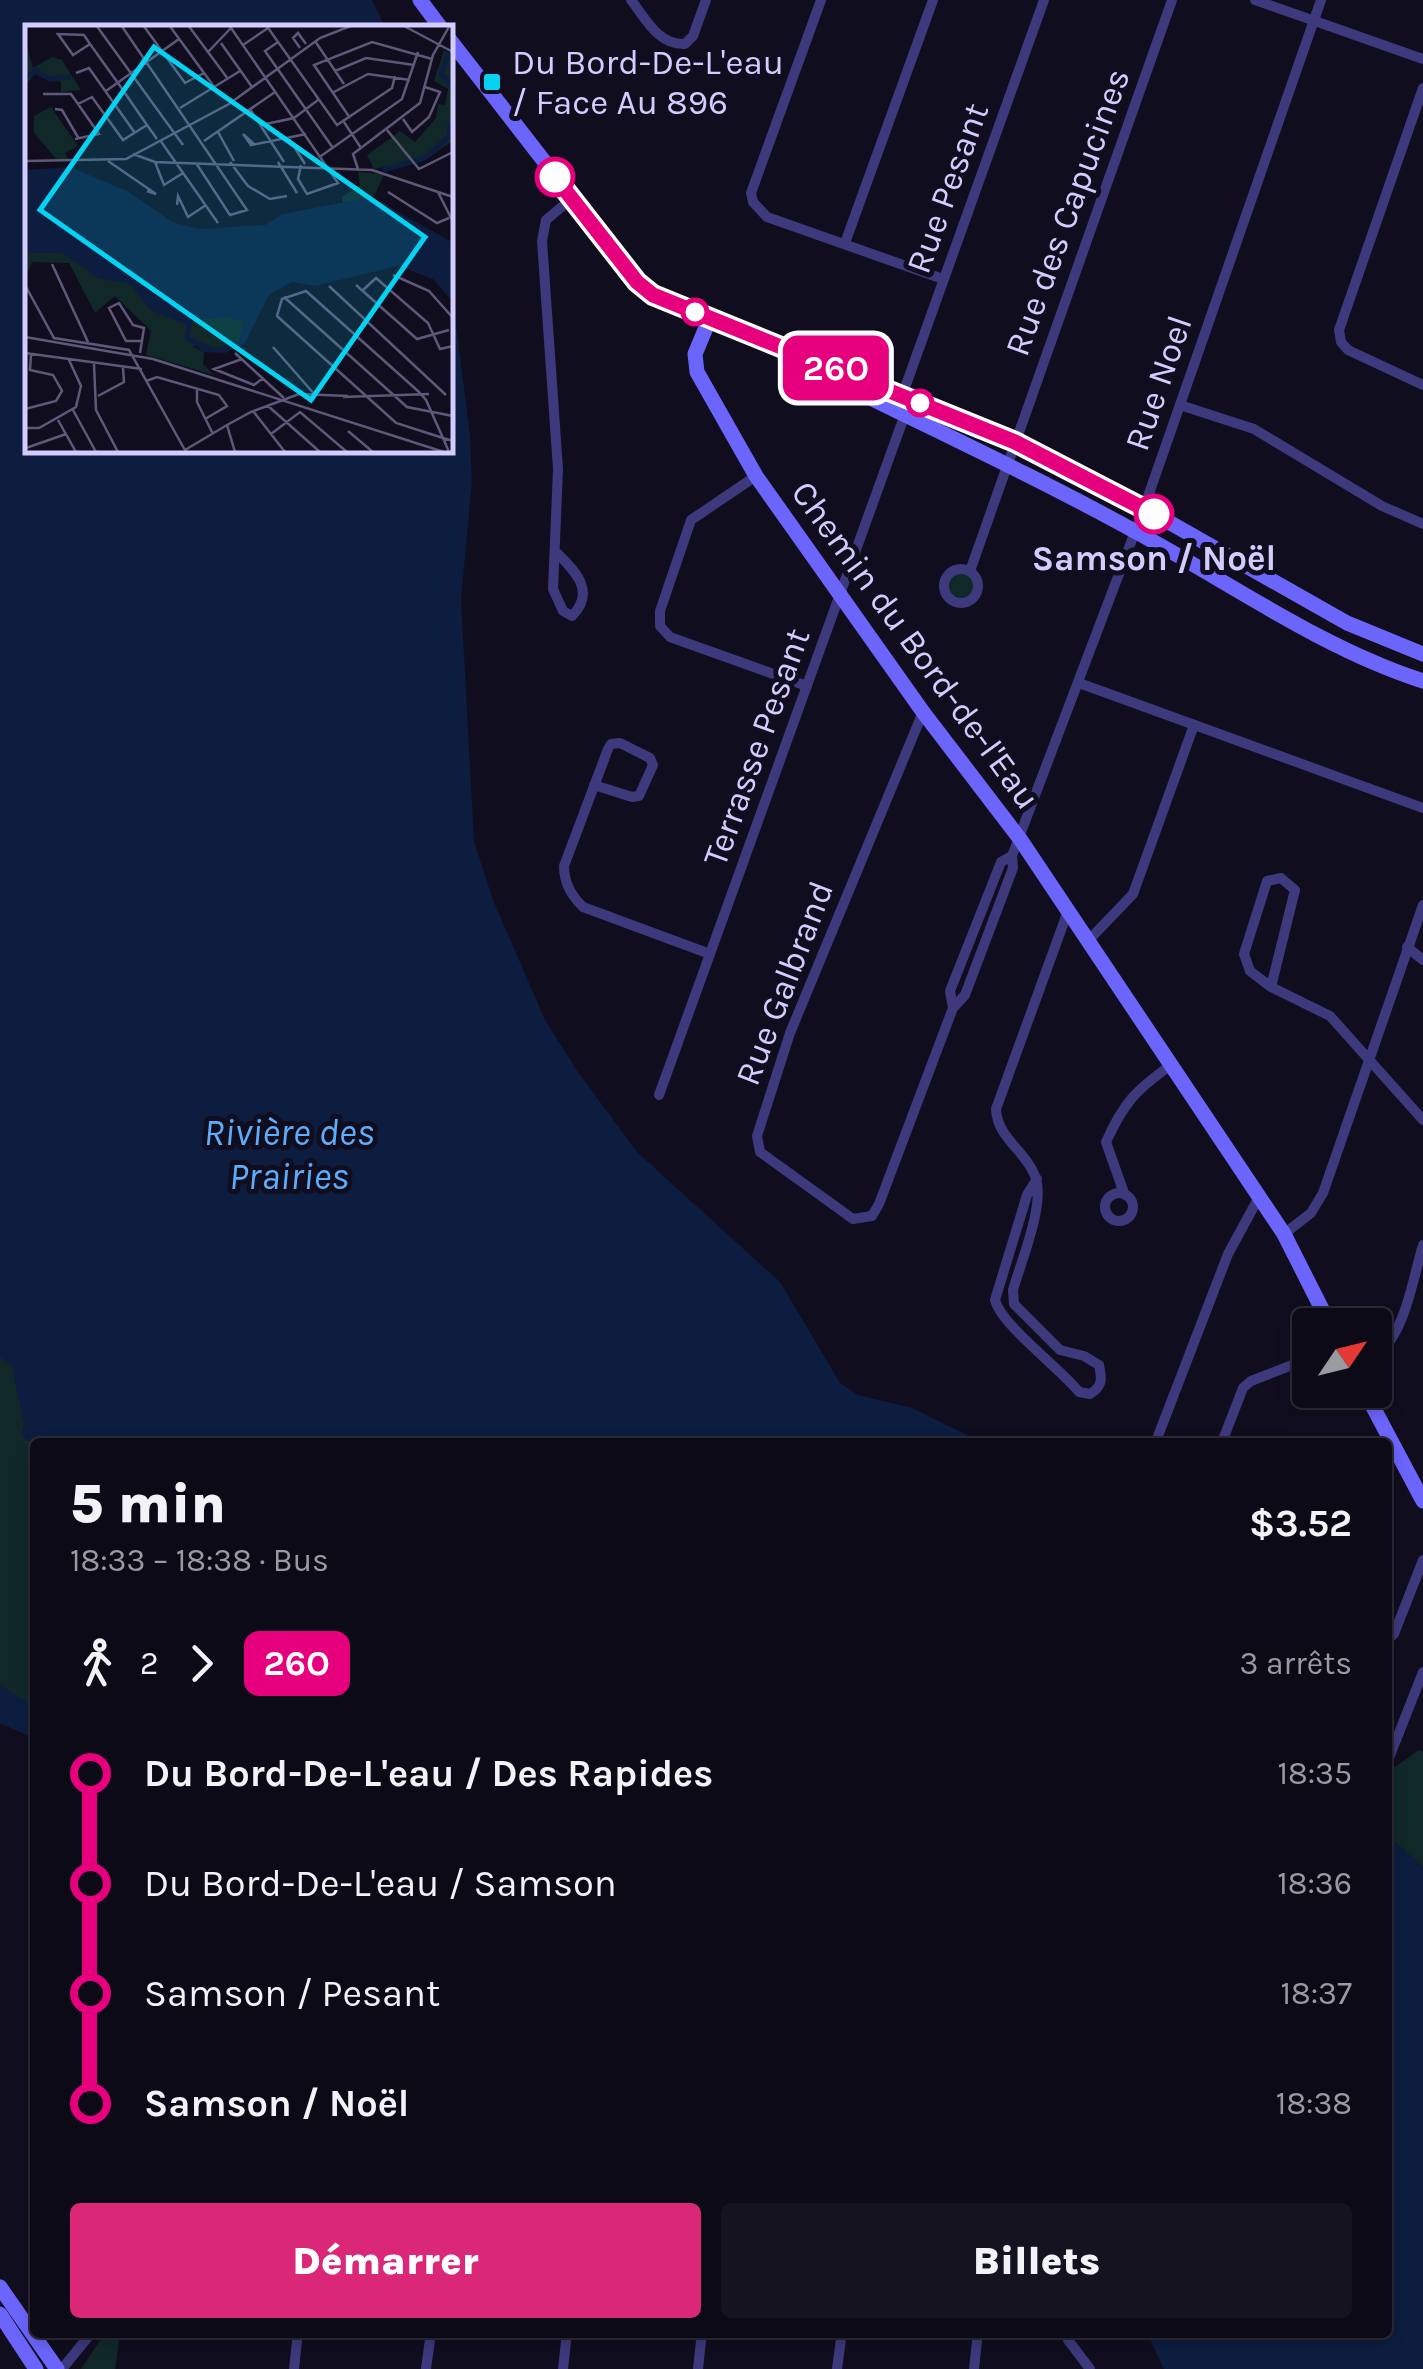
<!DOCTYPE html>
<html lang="fr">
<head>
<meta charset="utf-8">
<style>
  :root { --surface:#0c0a17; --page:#151320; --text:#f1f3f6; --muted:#9a9aa1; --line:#2c2b36; --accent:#db2777 }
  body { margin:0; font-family:Karla,sans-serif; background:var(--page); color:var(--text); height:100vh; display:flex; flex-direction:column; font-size:38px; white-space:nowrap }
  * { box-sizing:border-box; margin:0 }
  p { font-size:32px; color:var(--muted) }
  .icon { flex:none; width:55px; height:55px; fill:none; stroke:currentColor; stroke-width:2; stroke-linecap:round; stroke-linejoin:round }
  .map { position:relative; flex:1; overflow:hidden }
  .side { position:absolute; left:30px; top:1438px; width:1362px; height:900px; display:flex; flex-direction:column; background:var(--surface); border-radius:10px; box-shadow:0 5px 15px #0003,0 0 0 2px var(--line) }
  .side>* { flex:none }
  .badge { padding:0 20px; border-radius:15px; font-size:35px; line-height:65px }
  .needle { width:65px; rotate:55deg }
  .buttons { position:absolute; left:1292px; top:1308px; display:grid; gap:20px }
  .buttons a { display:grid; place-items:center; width:100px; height:100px; border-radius:10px; background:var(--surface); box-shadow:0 5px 15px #0003,0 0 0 2px var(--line); font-size:50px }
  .map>.badge { position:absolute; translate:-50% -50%; box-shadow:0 0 0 5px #fff }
  .legs { display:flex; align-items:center; gap:15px; height:110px; padding:0 40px; font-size:32px }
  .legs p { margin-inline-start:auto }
  .headline { display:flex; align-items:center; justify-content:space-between; height:170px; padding:0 40px }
  h1 { font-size:55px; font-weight:800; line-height:75px }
  .button { display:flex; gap:20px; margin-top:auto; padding:20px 40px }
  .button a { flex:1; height:115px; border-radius:10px; background:var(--accent); color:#fff; font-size:40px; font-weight:800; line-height:115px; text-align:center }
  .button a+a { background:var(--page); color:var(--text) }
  ul { padding:0 40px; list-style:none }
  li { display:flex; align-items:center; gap:35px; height:110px; font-size:38px }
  li i { display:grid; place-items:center; width:15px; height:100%; margin:0 12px; background:currentColor }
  li i::after { content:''; width:25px; height:25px; margin:-12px; border:8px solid; border-radius:50%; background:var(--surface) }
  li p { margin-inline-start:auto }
  li:first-child i { background:linear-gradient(#0000 50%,currentColor 0) }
  li:last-child i { background:linear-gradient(currentColor 50%,#0000 0) }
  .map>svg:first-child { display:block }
  .green { fill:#102928 }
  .water { fill:#0c1d3f }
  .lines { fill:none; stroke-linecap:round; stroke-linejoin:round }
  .street { stroke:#3d397d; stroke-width:10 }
  .secondary { stroke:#6c65fc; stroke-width:15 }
  .line-1-casing { stroke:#fff; stroke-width:22 }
  .line-1 { stroke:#e6007e; stroke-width:15 }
  .poi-dot { fill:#05d3f1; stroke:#100d1f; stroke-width:4 }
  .stop-1-dot { fill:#fff; stroke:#e6007e; stroke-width:5 }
  .labels { text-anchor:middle; stroke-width:10; stroke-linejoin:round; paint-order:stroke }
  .poi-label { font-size:35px; fill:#d3ccfe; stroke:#100d1f; text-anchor:start }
  .street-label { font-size:35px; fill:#d3ccfe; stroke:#100d1f }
  .stop-label { font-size:35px; font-weight:bold; fill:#d3ccfe; stroke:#100d1f }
  .water-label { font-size:38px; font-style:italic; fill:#5cadfc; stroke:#100d1f }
  .inset-river { fill:none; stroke:#0c1d3f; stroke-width:5 }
  .inset-road { fill:none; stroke:#5e5978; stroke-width:2.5 }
  .view { fill:#05d3f1; fill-opacity:0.15; stroke:#05d3f1; stroke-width:5 }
  .inset-edge { fill:none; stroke:#d3ccfe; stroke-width:5 }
</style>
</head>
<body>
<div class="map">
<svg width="1423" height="2369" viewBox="0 0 1423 2369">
  <rect width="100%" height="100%" fill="#100d1f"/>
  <g class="green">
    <circle cx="961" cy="586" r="17"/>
    <path d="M 0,1294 L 35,1442 L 35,1727 L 0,1707 Z"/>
    <path d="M 1419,1750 L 1423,1752 L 1423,1867 L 1388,1836 L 1388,1772 Z"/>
    <path d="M 105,2333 L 120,2333 L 115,2369 L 81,2369 Z"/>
  </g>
  <g class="water">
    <path d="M 0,0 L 372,0 L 385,27 L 28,28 L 28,450 L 450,450 L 450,278 L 470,435 L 472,481 L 461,599 L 474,841 L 493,900 L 545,1020 L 578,1072 L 637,1152 L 780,1282 L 840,1383 L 858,1395 L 912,1408 L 981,1442 L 35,1442 L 35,1446 L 21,1435 L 24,1424 L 12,1367 L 0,1357 Z"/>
    <path d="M 0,1685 L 35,1708 L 35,1739 L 0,1723 Z"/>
    <path d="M 1388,1836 L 1423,1867 L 1423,2369 L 1164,2369 L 1147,2333 L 1388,2332 Z"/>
  </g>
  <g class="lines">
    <g class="street">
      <path d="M 631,0 C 646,19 658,45 685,44 L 693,36 L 706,0"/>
      <path d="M 821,0 L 751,193 L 753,202 L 767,217 L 943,279"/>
      <path d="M 1255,0 L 1423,59"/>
      <path d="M 1423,88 L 1339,330 L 1341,342 L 1348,350 L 1423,385"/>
      <path d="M 845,243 L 933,0"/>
      <path d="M 902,396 L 1044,0"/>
      <path d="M 1180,405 L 1254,429 L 1382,506 L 1423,524"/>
      <path d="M 756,476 L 691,520 L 660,611 L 660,626 L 670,637 L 807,686"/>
      <path d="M 555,551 C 574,570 597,591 572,616 L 563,611 L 553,589 L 558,469 L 542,241 L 546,220 L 571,199"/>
      <circle cx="961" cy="586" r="17"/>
      <path d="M 970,571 L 1172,0"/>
      <path d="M 1079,683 L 1423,808"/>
      <path d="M 923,712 L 790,1033 L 757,1136 L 760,1152 L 853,1219 L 872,1216 L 879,1204 L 953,1008 L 965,995 L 1013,868 L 1012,856 L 1144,508 L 1321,0"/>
      <path d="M 594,785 L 632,797 L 639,796 L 653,765 L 650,758 L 620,743 L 611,744 L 608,749 L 564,866 C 564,883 571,895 583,907 L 710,954"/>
      <path d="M 1088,941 L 1133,894 L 1194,725"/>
      <path d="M 1407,947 L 1423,960"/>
      <path d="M 1271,987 L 1295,890 L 1281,878 L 1267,881 L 1244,954 L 1250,971 L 1271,987 L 1330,1016 L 1423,1120"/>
      <path d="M 953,1008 L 950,991 L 1001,862 L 1012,856"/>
      <path d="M 659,1095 L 904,417"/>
      <path d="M 1037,1179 L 1027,1195 L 995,1300 C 1002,1326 1059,1367 1079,1392 L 1090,1394 C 1103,1386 1102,1379 1099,1365 L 1084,1356 L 1060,1350 L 1014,1304 L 1013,1290 C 1021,1261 1046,1203 1035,1176 C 1026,1151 997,1138 996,1109 L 1068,911"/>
      <circle cx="1119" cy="1207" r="14"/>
      <path d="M 1124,1193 L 1106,1142 C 1124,1102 1136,1090 1171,1065"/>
      <path d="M 1284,1234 L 1311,1213 L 1323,1193 L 1423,905"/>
      <path d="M 1375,1357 C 1406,1333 1412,1281 1423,1245"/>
      <path d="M 1158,1436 L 1228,1254 L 1259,1197"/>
      <path d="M 1222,1442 L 1243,1388 L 1251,1381 L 1310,1358"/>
      <path d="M 1388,1639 L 1394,1634 L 1423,1560"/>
      <path d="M 1389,1758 L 1423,1672"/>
      <path d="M 1068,2340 L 1090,2369"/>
      <path d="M 62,2369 L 92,2332"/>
      <path d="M 294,2369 L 298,2332"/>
      <path d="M 426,2369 L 431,2332"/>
      <path d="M 563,2369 L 567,2332"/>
      <path d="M 698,2369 L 702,2332"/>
      <path d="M 837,2369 L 842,2332"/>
      <path d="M 974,2369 L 978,2332"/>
    </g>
    <g class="secondary">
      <path d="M 420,0 L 441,28"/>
      <path d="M 450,40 L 637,281 L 653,295 L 1015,442 L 1144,508 L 1347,623 L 1423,654"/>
      <path d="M 710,318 L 695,354 L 697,372 L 756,476 L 923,712 L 1020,839 L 1284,1234 L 1330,1325"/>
      <path d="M 790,358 C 906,417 1024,470 1138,533 C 1232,584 1321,648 1423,681"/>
      <path d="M 1364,1390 L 1423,1501"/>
      <path d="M 0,2287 L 57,2369"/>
      <path d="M 0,2314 L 36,2369"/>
    </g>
  </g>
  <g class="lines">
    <defs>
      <path id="line-1" d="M 555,177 L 637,282 L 653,295 L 1015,442 L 1154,514"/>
    </defs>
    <use href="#line-1" class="line-1-casing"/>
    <use href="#line-1" class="line-1"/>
  </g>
  <rect class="poi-dot" x="482" y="72" width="20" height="20" rx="5"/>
  <g class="stop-1-dot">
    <circle cx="555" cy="177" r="18"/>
    <circle cx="695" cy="312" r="12"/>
    <circle cx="920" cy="403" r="12"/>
    <circle cx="1154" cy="514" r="18"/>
  </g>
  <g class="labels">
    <g class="poi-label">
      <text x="512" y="74">Du Bord-De-L'eau<tspan x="512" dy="40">/ Face Au 896</tspan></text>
    </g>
    <g class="street-label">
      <text transform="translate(947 188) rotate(-70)" y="12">Rue Pesant</text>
      <text transform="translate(1067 212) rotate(-70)" y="12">Rue des Capucines</text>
      <text transform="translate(1158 383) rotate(-71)" y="12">Rue Noel</text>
      <text transform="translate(916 645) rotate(54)" y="12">Chemin du Bord-de-l'Eau</text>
      <text transform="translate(756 747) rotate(-70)" y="12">Terrasse Pesant</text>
      <text transform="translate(784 983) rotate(-69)" y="12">Rue Galbrand</text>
    </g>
    <g class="stop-label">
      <text x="1154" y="570">Samson / Noël</text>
    </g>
    <g class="water-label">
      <text x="289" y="1145">Rivière des<tspan x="289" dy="44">Prairies</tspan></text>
    </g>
  </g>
  <g transform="translate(25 25)">
    <rect width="428" height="428" fill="#100d1f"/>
    <path d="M 0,15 L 8,43 L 27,32 L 37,35 L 56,65 L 36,67 L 36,57 L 10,49 L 0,61 ZM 419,25 L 425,30 L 427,116 L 402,134 L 349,144 L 342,130 L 375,106 L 390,117 L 411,93 L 413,79 L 420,80 L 423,64 L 409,56 ZM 26,82 L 53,121 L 40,128 L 44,136 L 33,136 L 9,108 L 9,91 ZM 333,147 L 359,149 L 349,172 L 318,179 L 317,172 L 335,160 ZM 0,214 L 222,286 L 220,315 L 204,324 L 167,321 L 179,327 L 178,339 L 189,350 L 121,330 L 126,306 L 90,271 L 70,288 L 44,238 L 7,237 L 0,253 Z" fill="#102928"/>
    <path d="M 45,142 L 102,166 L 149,198 L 175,204 L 240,200 L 258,189 L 346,172 L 427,217 L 427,276 L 408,254 L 373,241 L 290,261 L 267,257 L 244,270 L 220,318 L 200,328 L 179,327 L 160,314 L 161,300 L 124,284 L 105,259 L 73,253 L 37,228 L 0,228 L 0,145 ZM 200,292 L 219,296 L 213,318 L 189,323 L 164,311 L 168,295 Z" fill="#0c1d3f" fill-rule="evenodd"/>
    <path class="inset-river" d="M 424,27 L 416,49 L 428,61M 0,53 L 10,46 L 25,54 L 46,52M 358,145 L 400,133 L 424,112 L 425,100"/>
    <path class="inset-road" d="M 71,0 L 158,120M 96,0 L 222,185 L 205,190 L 171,138M 118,0 L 160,58 L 179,48M 144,0 L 190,63M 163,0 L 203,54M 204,0 L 313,158 L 282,169 L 273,154 L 276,140M 241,0 L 312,100 L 367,63 L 370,51M 377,0 L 428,27M 290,16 L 319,59M 253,17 L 240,26 L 308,123M 196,18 L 227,62M 65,19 L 48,30 L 33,9 L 59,10 L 65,19 L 93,58 L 122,100 L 132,114M 218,20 L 243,3M 275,23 L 268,13 L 273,8 L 281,19M 183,27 L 206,3M 310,46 L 341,33 L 389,40M 51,48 L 64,43 L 110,108M 81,66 L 154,14M 307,68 L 343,49 L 385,55M 18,69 L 46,69 L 74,109 L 50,114M 53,79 L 67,72 L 98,115 L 122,100M 155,83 L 215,46M 30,84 L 37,85 L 54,114M 225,84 L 259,137M 325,93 L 289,40 L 347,17 L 407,34M 378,94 L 387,107 L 404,92 L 415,67 L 400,62M 319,97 L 336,123M 236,100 L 269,93 L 293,75M 362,105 L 394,144 L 428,127M 193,107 L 209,136M 263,112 L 280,139M 135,115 L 193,198M 179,116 L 250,67M 229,119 L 218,109 L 226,120 L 281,109M 108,129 L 130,137 L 347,145 L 428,172M 296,131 L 377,74 L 393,27M 0,136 L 101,134 L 204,79 L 295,13 L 328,0M 83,136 L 131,169 L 122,166M 130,137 L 139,160 L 158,148M 205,137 L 223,161 L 245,174 L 262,171M 253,137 L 272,168M 333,144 L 328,129 L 395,78 L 408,30 L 425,0M 363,167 L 412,198 L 424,193M 413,167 L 428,197M 152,180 L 153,171 L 163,192 L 181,180M 27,239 L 63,317M 368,250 L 404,266 L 428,293M 0,260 L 29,313 L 104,325 L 161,427M 331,260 L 392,314 L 424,305M 304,261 L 421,370M 337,266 L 351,253 L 403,298 L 415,324 L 428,321M 259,272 L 382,382 L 428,391M 0,312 L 128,334 L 419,427M 248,322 L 291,371M 0,328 L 117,344M 115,328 L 119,303 L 108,300 L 94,278 L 84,283 L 101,316 L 117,316M 210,328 L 259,373M 217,334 L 189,344 L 229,360 L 238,353M 69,339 L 71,385 L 93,427M 121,356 L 132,352 L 194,370 L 202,381 L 180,394M 172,363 L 172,377 L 188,409M 73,371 L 99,357 L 98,343M 318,372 L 404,369M 242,380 L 295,427M 0,384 L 31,376 L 37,366 L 28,350 L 5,345 L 6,329M 48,385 L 71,427M 228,386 L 260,427M 33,395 L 51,427M 0,403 L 14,403 L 51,382 L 56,361 L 44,335M 323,406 L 348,427M 246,409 L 275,387 L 322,427M 1,423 L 41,409M 160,425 L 202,400M 210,427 L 202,400 L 226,387 L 274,369 L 323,371M 424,427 L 418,413 L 401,375 L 394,367 L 281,266 L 257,274 L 252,291 L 369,396 L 371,398 L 418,413 L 428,416"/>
    <path class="view" d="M 129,22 L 400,212 L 286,375 L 15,185 Z"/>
    <rect width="428" height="428" class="inset-edge"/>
  </g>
</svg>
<div class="buttons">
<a><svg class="needle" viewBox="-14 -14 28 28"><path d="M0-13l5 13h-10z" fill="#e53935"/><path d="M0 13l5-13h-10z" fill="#9a9aa1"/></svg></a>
</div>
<b class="badge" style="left:836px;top:368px;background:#e6007e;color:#fff">26O</b>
<section class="side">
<div class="headline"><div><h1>5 min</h1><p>18:33 – 18:38 · Bus</p></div><b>$3.52</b></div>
<div class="legs"><svg class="icon" aria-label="walk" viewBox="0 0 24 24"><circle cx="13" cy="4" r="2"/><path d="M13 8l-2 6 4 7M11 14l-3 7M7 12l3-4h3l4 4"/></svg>2<svg class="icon" aria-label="forward" viewBox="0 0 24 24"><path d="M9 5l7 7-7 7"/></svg><b class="badge" style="background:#e6007e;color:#fff">26O</b><p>3 arrêts</p></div>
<ul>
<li><i style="color:#e6007e"></i><b>Du Bord-De-L'eau / Des Rapides</b><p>18:35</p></li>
<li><i style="color:#e6007e"></i><span>Du Bord-De-L'eau / Samson</span><p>18:36</p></li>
<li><i style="color:#e6007e"></i><span>Samson / Pesant</span><p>18:37</p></li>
<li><i style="color:#e6007e"></i><b>Samson / Noël</b><p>18:38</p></li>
</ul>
<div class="button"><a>Démarrer</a><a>Billets</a></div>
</section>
</div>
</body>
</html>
